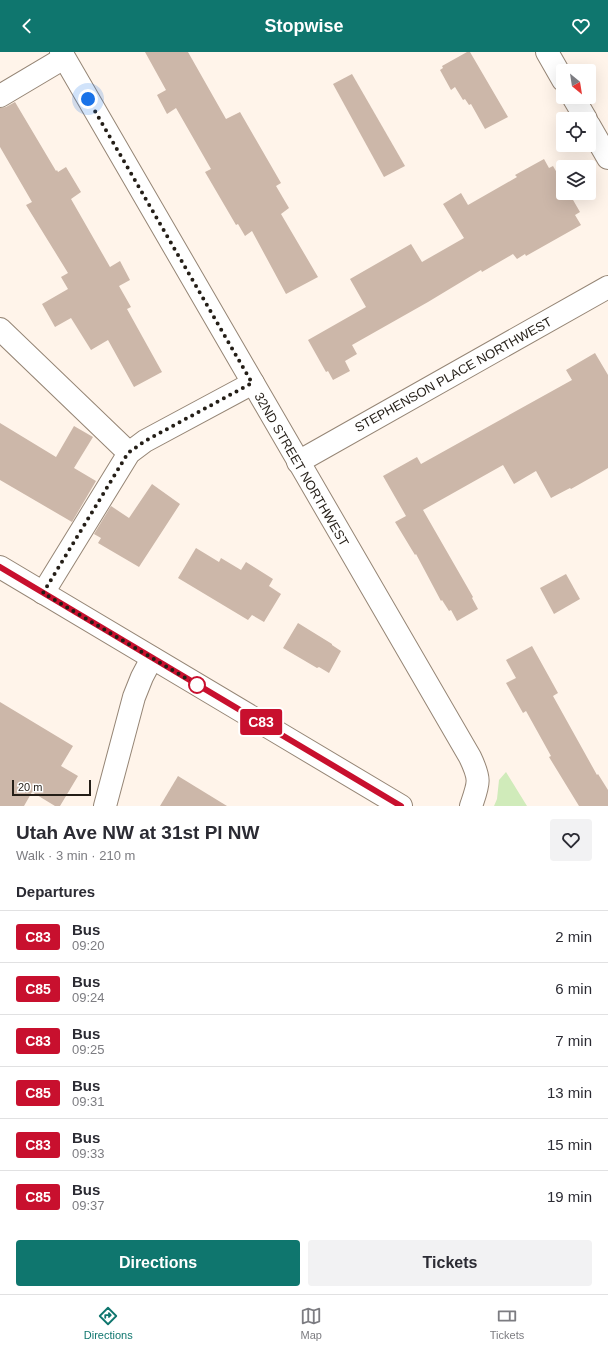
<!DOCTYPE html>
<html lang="en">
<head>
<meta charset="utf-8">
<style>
  :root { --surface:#fff; --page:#f2f2f3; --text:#2b2b33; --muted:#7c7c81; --line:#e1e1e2; --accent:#0f766e }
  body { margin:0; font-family:Arial,sans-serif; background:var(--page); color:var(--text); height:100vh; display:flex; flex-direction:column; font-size:15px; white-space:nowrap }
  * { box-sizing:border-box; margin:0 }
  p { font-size:13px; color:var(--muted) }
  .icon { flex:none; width:22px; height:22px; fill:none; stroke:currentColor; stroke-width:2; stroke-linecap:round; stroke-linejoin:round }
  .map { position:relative; height:754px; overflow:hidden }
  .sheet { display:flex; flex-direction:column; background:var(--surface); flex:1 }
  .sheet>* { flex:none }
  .badge { padding:0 8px; border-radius:3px; font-size:14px; line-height:26px }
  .needle { width:26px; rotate:150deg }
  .buttons { position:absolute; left:556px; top:12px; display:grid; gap:8px }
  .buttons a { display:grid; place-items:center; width:40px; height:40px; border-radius:4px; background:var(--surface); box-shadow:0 4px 16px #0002; font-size:20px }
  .scale { position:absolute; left:12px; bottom:10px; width:79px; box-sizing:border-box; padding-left:4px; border:2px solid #241e17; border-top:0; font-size:11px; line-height:14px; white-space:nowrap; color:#241e17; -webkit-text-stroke:3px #fff; paint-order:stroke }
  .you { position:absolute; width:20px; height:20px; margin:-10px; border:3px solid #fff; border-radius:50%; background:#1a73e8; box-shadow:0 0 0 6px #1a73e833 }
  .map>.badge { position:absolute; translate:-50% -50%; box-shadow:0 0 0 2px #fff }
  h2 { padding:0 16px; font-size:15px; line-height:36px }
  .round { display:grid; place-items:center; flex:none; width:42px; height:42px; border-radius:4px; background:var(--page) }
  .head { display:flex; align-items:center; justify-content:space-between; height:68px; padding:0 16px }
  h1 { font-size:19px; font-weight:800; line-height:30px }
  .cta { display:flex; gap:8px; margin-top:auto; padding:8px 16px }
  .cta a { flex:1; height:46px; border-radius:4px; background:var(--accent); color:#fff; font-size:16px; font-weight:800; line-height:46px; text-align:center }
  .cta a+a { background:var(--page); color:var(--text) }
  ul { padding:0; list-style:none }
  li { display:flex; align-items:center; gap:12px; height:52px; padding:0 16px; border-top:1px solid var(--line) }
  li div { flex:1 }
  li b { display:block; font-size:15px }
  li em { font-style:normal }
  li .badge { min-width:44px; font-weight:700; text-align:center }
  header { display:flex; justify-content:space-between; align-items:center; height:52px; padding:0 16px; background:var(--accent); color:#fff; font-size:18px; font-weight:800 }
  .menu { display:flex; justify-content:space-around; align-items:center; height:56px; border-top:1px solid var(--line); background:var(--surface); font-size:11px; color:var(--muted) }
  .menu a { display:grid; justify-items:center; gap:2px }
  .menu .on { color:var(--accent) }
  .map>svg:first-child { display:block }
  .green { fill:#d0ebba }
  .building { fill:#ccb7a9 }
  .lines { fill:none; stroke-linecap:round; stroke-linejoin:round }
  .minor-casing { stroke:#958575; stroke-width:24 }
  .minor { stroke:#fff; stroke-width:22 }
  .line-casing { stroke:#fff; stroke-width:9 }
  .line { stroke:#c8102e; stroke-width:6 }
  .walk { stroke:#241e17; stroke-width:4; stroke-dasharray:0 7.2 }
  .stop-dot { fill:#fff; stroke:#c8102e; stroke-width:2 }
  .labels { text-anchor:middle; stroke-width:3; stroke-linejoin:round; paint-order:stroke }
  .street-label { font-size:13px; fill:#241e17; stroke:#fff }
</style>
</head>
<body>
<header><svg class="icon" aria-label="back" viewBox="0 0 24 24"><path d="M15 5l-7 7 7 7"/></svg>Stopwise<svg class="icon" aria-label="heart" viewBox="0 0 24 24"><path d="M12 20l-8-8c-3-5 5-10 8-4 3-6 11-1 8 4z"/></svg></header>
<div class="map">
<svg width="608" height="754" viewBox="0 0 608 754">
  <rect width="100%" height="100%" fill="#fff4ea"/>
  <path class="green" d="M 506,720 L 527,754 L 494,754 L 497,747 L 499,728 Z"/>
  <g class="building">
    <path d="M 145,0 L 188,0 L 226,67 L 240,60 L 281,131 L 276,134 L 289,156 L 281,162 L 318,225 L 286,242 L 252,179 L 245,184 L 238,172 L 236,173 L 205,120 L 211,117 L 176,56 L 167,62 L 157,43 L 166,38 Z"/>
    <path d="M 467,0 L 470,0 L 508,65 L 485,77 L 471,52 L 469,53 L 465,47 L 463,48 L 455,35 L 451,38 L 440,18 L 443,16 L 442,14 Z"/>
    <path d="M 352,22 L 405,114 L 384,125 L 333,32 Z"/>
    <path d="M 15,50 L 56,119 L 57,118 L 58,120 L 66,115 L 81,140 L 71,147 L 110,215 L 120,209 L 130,228 L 119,234 L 131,255 L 127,257 L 162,320 L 134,335 L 108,288 L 91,298 L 71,266 L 55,275 L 42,252 L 68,237 L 61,225 L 68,221 L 26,153 L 32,150 L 0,95 L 0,56 L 6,55 Z"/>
    <path d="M 544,107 L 549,116 L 553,114 L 563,131 L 563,141 L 569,141 L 580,160 L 575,163 L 581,173 L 526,204 L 525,202 L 517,207 L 513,202 L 482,220 L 481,218 L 428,250 L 352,293 L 357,302 L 345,309 L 350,319 L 333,328 L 328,319 L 326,320 L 308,288 L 366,255 L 350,227 L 411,192 L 422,210 L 464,186 L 443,152 L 461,141 L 468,153 L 517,125 L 515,123 Z"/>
    <path d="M 595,301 L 608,323 L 608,416 L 571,437 L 570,436 L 551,446 L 536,419 L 514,432 L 503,413 L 423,458 L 473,545 L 472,546 L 478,557 L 457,569 L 451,558 L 449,559 L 442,548 L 441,549 L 416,502 L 415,503 L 395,470 L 406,464 L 383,424 L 417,405 L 421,412 L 572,328 L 566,318 Z"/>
    <path d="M 0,371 L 56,405 L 74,374 L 93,385 L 74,416 L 96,429 L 72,470 L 0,428 Z"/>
    <path d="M 152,432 L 180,452 L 139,515 L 98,491 L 101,486 L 94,482 L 111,454 L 129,466 Z"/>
    <path d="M 196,496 L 219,510 L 221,506 L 241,518 L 246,510 L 273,527 L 269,534 L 281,542 L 264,570 L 252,563 L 248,568 L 178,526 Z"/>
    <path d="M 566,522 L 580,547 L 554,562 L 540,536 Z"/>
    <path d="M 298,571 L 332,592 L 332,593 L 341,599 L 329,621 L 319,615 L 317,616 L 283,596 Z"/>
    <path d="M 532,594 L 558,641 L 553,644 L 597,723 L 598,722 L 608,738 L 608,754 L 579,754 L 549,705 L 551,704 L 526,659 L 523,661 L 506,631 L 516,626 L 506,608 Z"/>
    <path d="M 0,650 L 73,694 L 61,714 L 78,724 L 60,754 L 55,754 L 32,740 L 24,754 L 0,754 Z"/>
    <path d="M 178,724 L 227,754 L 160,754 Z"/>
  </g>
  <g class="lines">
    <defs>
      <g id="minor">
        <path d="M 61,0 L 470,705 C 481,728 479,731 471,754"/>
        <path d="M 547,0 L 563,28"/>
        <path d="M 0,44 L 64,6"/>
        <path d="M 573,45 L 586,67"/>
        <path d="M 589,73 L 608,106"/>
        <path d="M 0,277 L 129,401"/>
        <path d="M 298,410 L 608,235"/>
        <path d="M 0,515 L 401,754"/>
        <path d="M 43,541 L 129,401 L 145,389 L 253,331"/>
        <path d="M 105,754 L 134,645 L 142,625 L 152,606"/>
      </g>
    </defs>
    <use href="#minor" class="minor-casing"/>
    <use href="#minor" class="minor"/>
  </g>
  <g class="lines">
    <defs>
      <path id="line" d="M 0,515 L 401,754"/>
    </defs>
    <use href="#line" class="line-casing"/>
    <use href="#line" class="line"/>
    <path class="walk" d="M 88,47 L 252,331 L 145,389 L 128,401 L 43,541 L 199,634 L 197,633"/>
  </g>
  <circle class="stop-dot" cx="197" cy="633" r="8"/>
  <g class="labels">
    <g class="street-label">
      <text transform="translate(453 322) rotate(-29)" y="5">STEPHENSON PLACE NORTHWEST</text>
      <text transform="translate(302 417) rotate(60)" y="5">32ND STREET NORTHWEST</text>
    </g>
  </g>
</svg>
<div class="buttons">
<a><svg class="needle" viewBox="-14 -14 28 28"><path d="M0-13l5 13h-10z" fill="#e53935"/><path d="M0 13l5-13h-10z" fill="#7c7c81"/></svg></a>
<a><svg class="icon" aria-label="locate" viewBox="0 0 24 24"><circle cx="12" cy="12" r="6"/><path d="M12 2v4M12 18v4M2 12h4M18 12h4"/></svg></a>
<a><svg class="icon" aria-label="layers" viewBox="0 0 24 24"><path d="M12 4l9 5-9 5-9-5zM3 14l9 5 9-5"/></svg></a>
</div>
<div class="scale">20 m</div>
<div class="you" style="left:88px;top:47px"></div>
<b class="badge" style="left:261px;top:670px;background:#c8102e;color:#fff">C83</b>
</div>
<section class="sheet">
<div class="head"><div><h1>Utah Ave NW at 31st Pl NW</h1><p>Walk · 3 min · 210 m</p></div><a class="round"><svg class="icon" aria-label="heart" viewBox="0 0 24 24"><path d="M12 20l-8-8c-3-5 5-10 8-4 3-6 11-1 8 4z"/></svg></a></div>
<h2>Departures</h2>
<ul>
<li><span class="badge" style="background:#c8102e;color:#fff">C83</span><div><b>Bus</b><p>09:20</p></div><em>2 min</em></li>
<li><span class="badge" style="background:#c8102e;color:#fff">C85</span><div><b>Bus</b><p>09:24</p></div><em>6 min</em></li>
<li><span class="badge" style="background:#c8102e;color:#fff">C83</span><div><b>Bus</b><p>09:25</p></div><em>7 min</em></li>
<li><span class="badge" style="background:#c8102e;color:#fff">C85</span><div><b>Bus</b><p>09:31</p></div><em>13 min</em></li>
<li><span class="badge" style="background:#c8102e;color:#fff">C83</span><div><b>Bus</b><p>09:33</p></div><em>15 min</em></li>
<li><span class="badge" style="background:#c8102e;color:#fff">C85</span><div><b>Bus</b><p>09:37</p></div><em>19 min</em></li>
</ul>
<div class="cta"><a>Directions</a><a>Tickets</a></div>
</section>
<nav class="menu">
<a class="on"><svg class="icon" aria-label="directions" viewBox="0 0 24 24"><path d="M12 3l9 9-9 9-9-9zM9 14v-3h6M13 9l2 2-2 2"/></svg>Directions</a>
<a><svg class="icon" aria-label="map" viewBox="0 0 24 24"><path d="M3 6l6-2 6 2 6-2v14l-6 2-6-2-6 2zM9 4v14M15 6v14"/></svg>Map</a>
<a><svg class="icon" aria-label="tickets" viewBox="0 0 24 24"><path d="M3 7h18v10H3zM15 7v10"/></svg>Tickets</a>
</nav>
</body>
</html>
